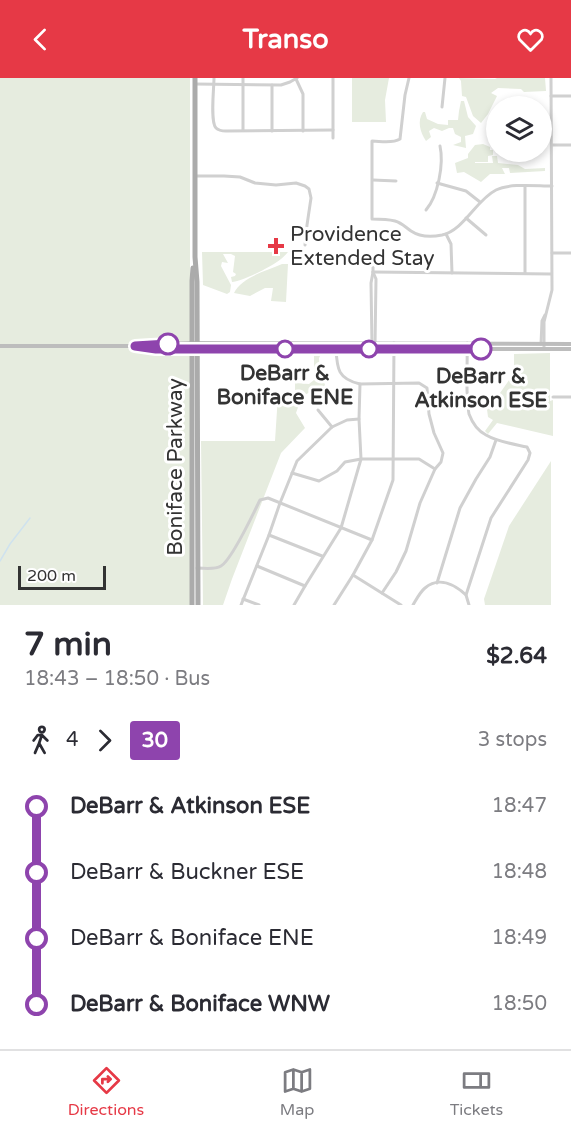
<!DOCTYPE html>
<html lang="en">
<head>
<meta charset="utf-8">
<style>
  :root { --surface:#fff; --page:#f2f2f3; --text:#2b2b33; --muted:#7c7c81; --line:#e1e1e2; --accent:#e63946 }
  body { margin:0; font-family:"Varela Round",sans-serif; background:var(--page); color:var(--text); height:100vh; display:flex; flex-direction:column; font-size:22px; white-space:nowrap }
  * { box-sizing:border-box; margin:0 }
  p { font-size:20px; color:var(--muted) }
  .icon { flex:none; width:33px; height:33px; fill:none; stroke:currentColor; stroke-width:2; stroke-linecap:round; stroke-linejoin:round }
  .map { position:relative; height:527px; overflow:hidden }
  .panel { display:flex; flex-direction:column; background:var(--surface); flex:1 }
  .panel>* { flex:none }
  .badge { padding:0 12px; border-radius:4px; font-size:21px; line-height:39px }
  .tools { position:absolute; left:486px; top:18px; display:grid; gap:12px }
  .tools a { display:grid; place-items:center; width:66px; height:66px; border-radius:50%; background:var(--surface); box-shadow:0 3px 9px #0003; font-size:30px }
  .scale { position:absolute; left:18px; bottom:15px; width:88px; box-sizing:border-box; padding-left:6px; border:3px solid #333; border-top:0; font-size:16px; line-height:21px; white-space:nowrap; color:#333; -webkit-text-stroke:4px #fff; paint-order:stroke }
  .map>.badge { position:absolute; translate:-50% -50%; box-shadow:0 0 0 3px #fff }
  .legs { display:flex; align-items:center; gap:9px; height:66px; padding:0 24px; font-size:20px }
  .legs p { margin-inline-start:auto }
  .summary { display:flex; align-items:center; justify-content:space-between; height:102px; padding:0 24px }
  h1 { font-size:33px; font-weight:800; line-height:45px }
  ul { padding:0 24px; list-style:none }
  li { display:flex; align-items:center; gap:21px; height:66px; font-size:22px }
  li i { display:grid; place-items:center; width:9px; height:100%; margin:0 8px; background:currentColor }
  li i::after { content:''; width:15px; height:15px; margin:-8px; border:4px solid; border-radius:50%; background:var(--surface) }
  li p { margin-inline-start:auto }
  li:first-child i { background:linear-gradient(#0000 50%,currentColor 0) }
  li:last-child i { background:linear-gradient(currentColor 50%,#0000 0) }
  header { display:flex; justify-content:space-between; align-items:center; height:78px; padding:0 24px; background:var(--accent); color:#fff; font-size:27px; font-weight:800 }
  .tabs { display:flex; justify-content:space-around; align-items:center; height:84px; border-top:2px solid var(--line); background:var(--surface); font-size:16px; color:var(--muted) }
  .tabs a { display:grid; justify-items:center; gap:3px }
  .tabs .current { color:var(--accent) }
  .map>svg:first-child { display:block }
  .green { fill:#e6ecdf }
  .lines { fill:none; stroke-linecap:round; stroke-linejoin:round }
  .stream { stroke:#cfe2ee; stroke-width:1.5 }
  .street { stroke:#d0d0d0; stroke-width:3 }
  .secondary { stroke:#bdbdbd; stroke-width:4 }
  .primary { stroke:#ababab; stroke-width:5 }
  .line-1-casing { stroke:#fff; stroke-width:14 }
  .line-1 { stroke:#8e44ad; stroke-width:9 }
  .poi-dot { fill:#e63946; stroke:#fff; stroke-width:2 }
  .stop-1-dot { fill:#fff; stroke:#8e44ad; stroke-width:3 }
  .labels { text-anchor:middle; stroke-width:6; stroke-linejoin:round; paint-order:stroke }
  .poi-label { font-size:21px; fill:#333; stroke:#fff; text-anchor:start }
  .stop-label { font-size:21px; font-weight:bold; fill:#333; stroke:#fff }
  .street-label { font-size:21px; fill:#333; stroke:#fff }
</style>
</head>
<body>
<header><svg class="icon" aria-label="back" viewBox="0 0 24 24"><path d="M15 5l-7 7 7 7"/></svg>Transo<svg class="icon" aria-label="heart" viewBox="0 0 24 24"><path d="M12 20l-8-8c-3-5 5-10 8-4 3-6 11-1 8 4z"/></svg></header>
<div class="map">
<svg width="571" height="527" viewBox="0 0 571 527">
  <rect width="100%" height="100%" fill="#fff"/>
  <g class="green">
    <rect x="0" y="0" width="190" height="527"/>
    <path d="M 352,0 L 389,0 L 385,22 L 386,44 L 352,44 Z"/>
    <path d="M 459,0 L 495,1 L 497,0 L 545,0 L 546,13 L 524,14 L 521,11 L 498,10 L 491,15 L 497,18 L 488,36 L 481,45 L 473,38 L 466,19 L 462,18 L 461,3 Z"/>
    <path d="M 461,23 L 464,23 L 468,39 L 476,48 L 473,56 L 465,58 L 466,70 L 453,67 L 461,64 L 461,59 L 455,56 L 453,50 L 449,50 L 442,53 L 434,50 L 429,53 L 431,59 L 426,63 C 420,54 417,43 423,34 L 425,34 L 427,41 L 438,46 L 448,47 L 448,42 L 458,42 L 459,33 Z"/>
    <path d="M 483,66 L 490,69 L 490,72 L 493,72 L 493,77 L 488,78 L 488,84 L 475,84 L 475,85 L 493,85 L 492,78 L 497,78 L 498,85 L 518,87 L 525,91 L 545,90 L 545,93 L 510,95 L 509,90 L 502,90 L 505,96 L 490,96 L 481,104 L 464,94 L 457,95 L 455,85 L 468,80 L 468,76 L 475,67 Z"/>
    <path d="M 202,174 L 288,174 C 286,176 284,179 281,181 C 273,188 241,204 232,204 L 231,199 L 235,198 L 236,196 L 233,194 L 235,178 L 231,176 L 223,176 L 228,185 L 222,184 L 221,188 L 231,207 L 230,214 L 227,216 L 203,207 Z"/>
    <path d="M 282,186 L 288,186 L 286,224 L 271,223 L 273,210 L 265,210 L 250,218 L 234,215 C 242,199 266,193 282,186 Z"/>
    <path d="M 550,275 L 550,323 L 553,322 L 553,358 L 497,345 L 488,356 L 485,353 L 493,342 L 488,339 L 485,316 L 496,318 L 500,315 L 514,295 L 514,276 Z"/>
    <path d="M 314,276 L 321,276 L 319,280 L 320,301 L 325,306 L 324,310 C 304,315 303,316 296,335 L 305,350 L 281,375 L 232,501 L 223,527 L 203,527 L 201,363 L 275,363 L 278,317 L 295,317 L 295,305 L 309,306 L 314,302 Z"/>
    <path d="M 551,383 L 551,527 L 485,527 L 484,521 L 509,448 Z"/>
  </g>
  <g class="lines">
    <path class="stream" d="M 0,483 L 10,466 L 30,440"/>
    <g class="street">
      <path d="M 214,0 C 214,10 210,44 216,50 C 219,53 222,53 226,53 L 333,52"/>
      <path d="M 243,0 L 243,52"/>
      <path d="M 409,0 L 405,17 L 400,61 C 392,66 380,63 372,63 L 372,141 C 380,141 387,141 395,143 C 402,145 405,149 411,153 C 420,159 432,159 442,157 C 464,152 476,122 496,112 C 510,105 536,108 552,108"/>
      <path d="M 296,1 L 303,16 L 303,53"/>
      <path d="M 195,6 L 281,7 L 290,4 L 297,0"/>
      <path d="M 272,7 L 272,53"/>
      <path d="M 551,18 L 571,18"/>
      <path d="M 442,29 L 445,0"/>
      <path d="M 333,60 L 333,0"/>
      <path d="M 552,67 L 571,67"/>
      <path d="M 196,98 L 224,98 L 240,99 L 255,105 L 276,107 L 296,105 L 305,108 L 309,111 L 311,120 L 307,147 L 305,167"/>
      <path d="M 373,102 L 396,103"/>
      <path d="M 437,105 L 466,113 L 480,124"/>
      <path d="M 525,108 L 525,195"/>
      <path d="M 426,132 C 438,118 444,86 440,68"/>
      <path d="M 466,140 L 486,157"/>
      <path d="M 446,156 L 451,166 L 452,195"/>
      <path d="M 552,175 L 571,175"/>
      <path d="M 373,194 L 376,201 L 375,267 L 373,268 L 349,269 L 336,271 C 337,291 338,301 360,306 L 419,305 L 427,310 L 429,336 L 434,355 L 443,375 L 441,384 L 435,391 L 420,425 L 406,473 L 396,494 L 382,515"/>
      <path d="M 373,194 L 551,196"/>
      <path d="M 467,265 C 468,285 465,317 469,336 C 472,344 478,353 486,357 C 498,364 513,366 527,369 L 530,375 L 528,382 L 491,440 L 466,517 L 469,527"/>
      <path d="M 372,266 L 371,205 L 373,194 L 373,179"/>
      <path d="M 541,266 L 542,243 L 545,237"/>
      <path d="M 544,271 L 544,244 L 552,212 L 551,0"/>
      <path d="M 553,319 L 571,319"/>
      <path d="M 318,332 L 332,349"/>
      <path d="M 292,395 L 319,403 L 337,393 L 345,384 L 361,381 L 419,381 L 435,391"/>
      <path d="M 269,457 L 322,478"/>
      <path d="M 257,488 L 305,508"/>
      <path d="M 197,490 C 205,490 214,492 221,488 C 232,482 253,436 260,422 L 268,420 L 372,462"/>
      <path d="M 353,497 L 401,527"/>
      <path d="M 437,505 L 460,430 L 476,401 L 490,379 L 496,362"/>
      <path d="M 243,521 L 259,527"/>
      <path d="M 241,527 L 269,457 L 280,425 L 297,383 L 332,349 L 347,342 L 359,341"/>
      <path d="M 294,527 L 305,508 L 341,450 L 361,381 L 359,341 L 360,306"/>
      <path d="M 334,527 L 353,497 L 372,462 L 393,402 L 394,265"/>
      <path d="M 413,527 C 416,522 420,514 425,510 C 439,498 455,507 466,517"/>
    </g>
    <g class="secondary">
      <path d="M 142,267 L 192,265 L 571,266"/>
      <path d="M 0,268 L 135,268 L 156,271 L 571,271"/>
    </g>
    <g class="primary">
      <path d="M 195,0 L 195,179 L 197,204 L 198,527"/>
      <path d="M 192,527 L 192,203 L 193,190"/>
    </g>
  </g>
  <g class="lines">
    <defs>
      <path id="line-1" d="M 168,266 L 135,268 L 156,271 L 481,271"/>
    </defs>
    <use href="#line-1" class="line-1-casing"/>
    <use href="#line-1" class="line-1"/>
  </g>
  <path class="poi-dot" d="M273 159h6v6h6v6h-6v6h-6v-6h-6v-6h6z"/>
  <g class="stop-1-dot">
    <circle cx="168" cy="266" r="10"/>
    <circle cx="285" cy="271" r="8"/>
    <circle cx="369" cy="271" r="8"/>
    <circle cx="481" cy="271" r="10"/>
  </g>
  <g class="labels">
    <g class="poi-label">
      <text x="290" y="163">Providence<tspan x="290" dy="24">Extended Stay</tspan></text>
    </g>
    <g class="stop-label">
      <text x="285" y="302">DeBarr &amp;<tspan x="285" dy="24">Boniface ENE</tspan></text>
      <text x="481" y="305">DeBarr &amp;<tspan x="481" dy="24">Atkinson ESE</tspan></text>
    </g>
    <g class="street-label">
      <text transform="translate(175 389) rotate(-90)" y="7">Boniface Parkway</text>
    </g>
  </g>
</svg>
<div class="tools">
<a><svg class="icon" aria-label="layers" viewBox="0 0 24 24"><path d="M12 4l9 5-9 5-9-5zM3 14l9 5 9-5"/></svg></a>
</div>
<div class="scale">200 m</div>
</div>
<section class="panel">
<div class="summary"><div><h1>7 min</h1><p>18:43 – 18:50 · Bus</p></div><b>$2.64</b></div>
<div class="legs"><svg class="icon" aria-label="walk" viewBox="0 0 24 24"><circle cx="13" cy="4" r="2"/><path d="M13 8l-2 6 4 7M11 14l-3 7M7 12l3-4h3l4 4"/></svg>4<svg class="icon" aria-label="forward" viewBox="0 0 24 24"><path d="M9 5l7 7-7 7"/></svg><b class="badge" style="background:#8e44ad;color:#fff">30</b><p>3 stops</p></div>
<ul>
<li><i style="color:#8e44ad"></i><b>DeBarr &amp; Atkinson ESE</b><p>18:47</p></li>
<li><i style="color:#8e44ad"></i><span>DeBarr &amp; Buckner ESE</span><p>18:48</p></li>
<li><i style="color:#8e44ad"></i><span>DeBarr &amp; Boniface ENE</span><p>18:49</p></li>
<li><i style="color:#8e44ad"></i><b>DeBarr &amp; Boniface WNW</b><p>18:50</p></li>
</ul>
</section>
<nav class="tabs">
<a class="current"><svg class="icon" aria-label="directions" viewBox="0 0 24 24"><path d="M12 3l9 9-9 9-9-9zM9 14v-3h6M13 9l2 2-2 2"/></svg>Directions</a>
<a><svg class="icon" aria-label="map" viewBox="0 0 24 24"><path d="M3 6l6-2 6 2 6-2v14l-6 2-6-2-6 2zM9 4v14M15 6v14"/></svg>Map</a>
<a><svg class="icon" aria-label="tickets" viewBox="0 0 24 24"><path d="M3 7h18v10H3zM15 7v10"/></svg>Tickets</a>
</nav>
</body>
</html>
